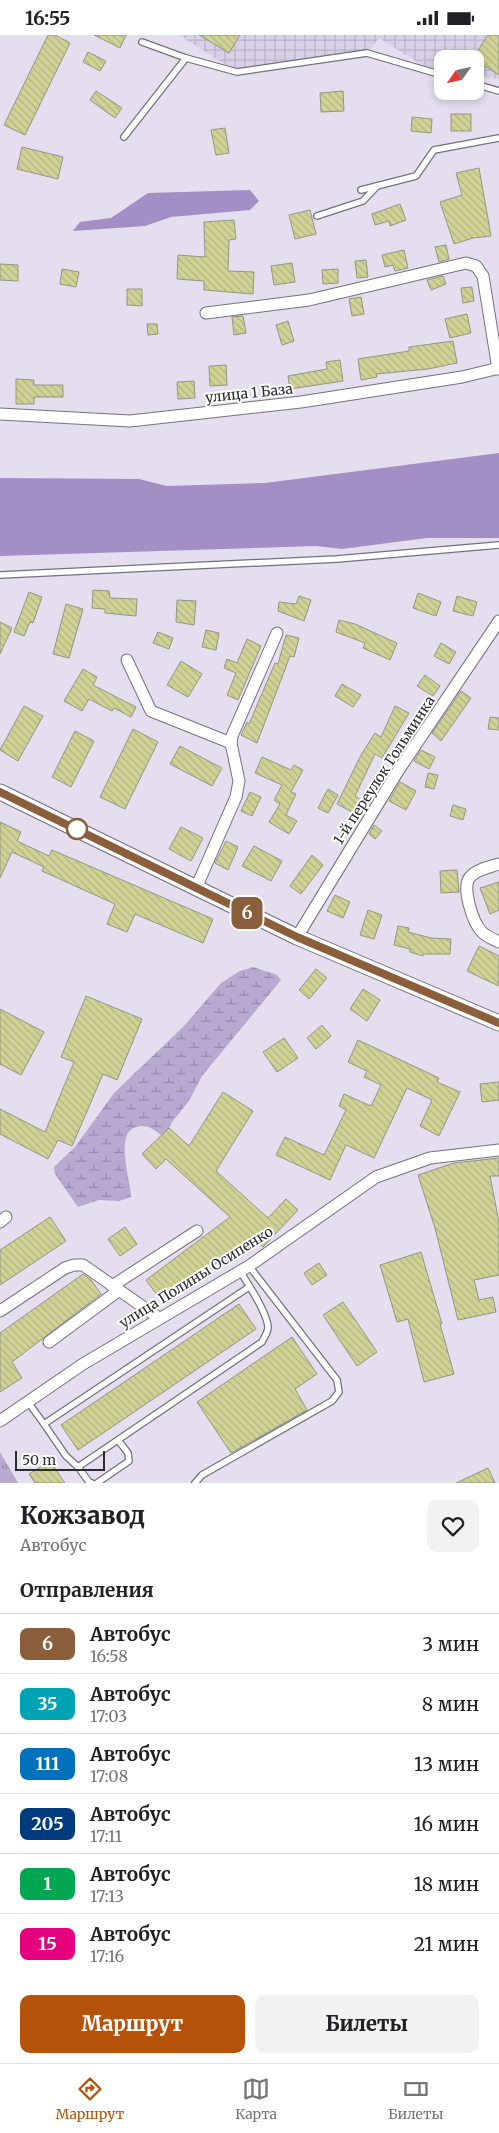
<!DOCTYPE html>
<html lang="ru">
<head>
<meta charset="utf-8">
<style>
  :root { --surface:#fff; --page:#f2f2f2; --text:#202124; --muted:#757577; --line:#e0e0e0; --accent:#b45309 }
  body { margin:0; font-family:Merriweather,serif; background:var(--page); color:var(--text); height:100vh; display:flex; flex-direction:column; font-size:19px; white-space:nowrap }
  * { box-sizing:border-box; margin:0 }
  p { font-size:16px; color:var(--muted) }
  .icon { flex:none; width:28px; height:28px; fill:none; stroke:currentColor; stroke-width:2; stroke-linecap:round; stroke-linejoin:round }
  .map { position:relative; height:1448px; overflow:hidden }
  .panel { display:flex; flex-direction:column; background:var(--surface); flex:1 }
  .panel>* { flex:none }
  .badge { padding:0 10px; border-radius:8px; font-size:18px; line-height:32px }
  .needle { width:32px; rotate:236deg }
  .buttons { position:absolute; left:434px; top:15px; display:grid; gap:10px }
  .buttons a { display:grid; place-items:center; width:50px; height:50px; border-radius:10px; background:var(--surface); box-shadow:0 2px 8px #0003; font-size:25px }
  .scale { position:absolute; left:15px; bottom:12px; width:90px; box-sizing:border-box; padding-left:5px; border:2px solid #2d2b31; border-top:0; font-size:14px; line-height:18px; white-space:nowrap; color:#2d2b31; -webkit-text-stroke:4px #fff; paint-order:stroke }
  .map>.badge { position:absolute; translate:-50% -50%; box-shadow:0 0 0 2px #fff }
  h2 { padding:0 20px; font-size:19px; line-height:45px }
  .round { display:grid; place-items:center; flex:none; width:52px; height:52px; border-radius:10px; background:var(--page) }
  .head { display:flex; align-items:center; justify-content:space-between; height:85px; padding:0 20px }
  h1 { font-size:24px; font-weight:800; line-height:38px }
  .button { display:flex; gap:10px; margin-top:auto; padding:10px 20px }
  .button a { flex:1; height:58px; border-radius:10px; background:var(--accent); color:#fff; font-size:20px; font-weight:800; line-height:58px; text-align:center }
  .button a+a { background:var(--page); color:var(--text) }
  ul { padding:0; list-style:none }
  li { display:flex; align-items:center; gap:15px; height:60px; padding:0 20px; border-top:1px solid var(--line) }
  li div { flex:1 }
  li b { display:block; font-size:19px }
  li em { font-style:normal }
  li .badge { min-width:55px; font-weight:700; text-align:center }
  .status { display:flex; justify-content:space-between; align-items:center; height:35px; padding:0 25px; background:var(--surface); direction:ltr }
  .status svg { height:14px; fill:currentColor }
  .tab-bar { display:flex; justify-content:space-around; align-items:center; height:70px; border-top:1px solid var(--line); background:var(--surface); font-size:14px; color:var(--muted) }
  .tab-bar a { display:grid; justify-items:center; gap:2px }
  .tab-bar .current { color:var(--accent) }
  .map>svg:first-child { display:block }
  .industrial { fill:url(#industrial-grid) }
  .grass { fill:url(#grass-tufts) }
  .wetland { fill:url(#wetland-marsh) }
  .water { fill:#a38fc5 }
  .building { fill:url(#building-back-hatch); stroke:#949586 }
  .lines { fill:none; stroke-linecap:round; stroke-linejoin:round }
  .lane-casing { stroke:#75707e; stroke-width:8 }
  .street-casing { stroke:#75707e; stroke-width:13 }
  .secondary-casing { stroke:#75707e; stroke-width:17 }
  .lane { stroke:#fff; stroke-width:5.5 }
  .street { stroke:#fff; stroke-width:11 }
  .secondary { stroke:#fff; stroke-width:15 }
  .line-casing { stroke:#fff; stroke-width:11 }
  .line { stroke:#8b5e3c; stroke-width:8 }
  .stop-dot { fill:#fff; stroke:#8b5e3c; stroke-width:2.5 }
  .labels { text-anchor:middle; stroke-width:4; stroke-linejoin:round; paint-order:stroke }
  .street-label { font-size:14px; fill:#2d2b31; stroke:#fff }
</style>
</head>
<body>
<div class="status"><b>16:55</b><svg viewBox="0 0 49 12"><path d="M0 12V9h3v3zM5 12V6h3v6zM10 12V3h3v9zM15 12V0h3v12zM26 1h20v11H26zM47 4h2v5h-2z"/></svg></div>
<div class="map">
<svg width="499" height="1448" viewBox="0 0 499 1448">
  <defs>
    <pattern id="industrial-grid" width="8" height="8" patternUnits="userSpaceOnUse" patternTransform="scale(1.25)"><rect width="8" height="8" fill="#d8d0e7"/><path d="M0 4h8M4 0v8" fill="none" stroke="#bab3c7"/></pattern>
    <pattern id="grass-tufts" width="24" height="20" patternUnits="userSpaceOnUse" patternTransform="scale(1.25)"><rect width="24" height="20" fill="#b8a9d1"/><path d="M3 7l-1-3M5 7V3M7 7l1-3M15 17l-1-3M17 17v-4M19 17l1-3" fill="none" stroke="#968aaa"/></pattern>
    <pattern id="wetland-marsh" width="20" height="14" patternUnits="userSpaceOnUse" patternTransform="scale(1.25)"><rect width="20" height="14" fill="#b8a9d1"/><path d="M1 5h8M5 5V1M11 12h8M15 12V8" fill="none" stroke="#968aaa"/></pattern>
    <pattern id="building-back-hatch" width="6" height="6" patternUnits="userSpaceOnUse" patternTransform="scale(1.25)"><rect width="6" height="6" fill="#d0d395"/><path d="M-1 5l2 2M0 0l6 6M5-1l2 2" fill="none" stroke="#b3b581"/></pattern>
  </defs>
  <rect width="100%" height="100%" fill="#e4deee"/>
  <path class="industrial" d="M 179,0 L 499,0 L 499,44 L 475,41 L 475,24 L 442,24 L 442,36 L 428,34 L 379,3 L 367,18 L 277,27 L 259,38 L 237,37 Z"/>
  <path class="grass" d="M 0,1417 L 18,1448 L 0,1448 Z"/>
  <path class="wetland" d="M 253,932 L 277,940 L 281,945 L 202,1041 L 189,1066 L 172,1087 L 167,1098 L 161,1100 C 153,1094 147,1089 136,1092 C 114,1098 131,1146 131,1162 L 119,1166 L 99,1165 L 78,1172 L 55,1139 L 54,1132 L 75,1112 L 114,1058 L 184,991 L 221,948 L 240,936 Z"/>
  <g class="water">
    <path d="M 250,155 L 259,166 L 250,175 L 171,182 L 145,191 L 73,196 L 80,187 L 111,183 L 148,158 Z"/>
    <path d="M 499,418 L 499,503 L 427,503 L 342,514 L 316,511 L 0,521 L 0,443 L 139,444 L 167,451 L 265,448 Z"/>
  </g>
  <g class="building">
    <path d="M 48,0 L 55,0 L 70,8 L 25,100 L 4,90 Z"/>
    <path d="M 94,0 L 126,0 L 120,13 Z"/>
    <path d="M 199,0 L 240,0 L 229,18 Z"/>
    <path d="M 488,0 L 499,0 L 499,40 L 473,23 Z"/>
    <path d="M 88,17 L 106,26 L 100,36 L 83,27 Z"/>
    <path d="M 96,56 L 122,73 L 115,83 L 90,65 Z"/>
    <path d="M 343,56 L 344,76 L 321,77 L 320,58 Z"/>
    <rect x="451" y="79" width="20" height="17"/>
    <path d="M 412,82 L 432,84 L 431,98 L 411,96 Z"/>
    <path d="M 225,93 L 229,118 L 216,120 L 211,95 Z"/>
    <path d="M 22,112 L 63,122 L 58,144 L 17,134 Z"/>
    <path d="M 479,133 L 491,201 L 473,203 L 454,209 L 440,167 L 462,160 L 456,138 Z"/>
    <path d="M 400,169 L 406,185 L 390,191 L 389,186 L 375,190 L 372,179 Z"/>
    <path d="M 310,175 L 316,199 L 295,204 L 289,180 Z"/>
    <path d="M 234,185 L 236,204 L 229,205 L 228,236 L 254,237 L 253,259 L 204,255 L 204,246 L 177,244 L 178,220 L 205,222 L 204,187 Z"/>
    <path d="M 446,210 L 449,224 L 439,227 L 435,212 Z"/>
    <path d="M 404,215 L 408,233 L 395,236 L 393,230 L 385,232 L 382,220 Z"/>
    <path d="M 366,225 L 368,242 L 357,243 L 355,226 Z"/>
    <path d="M 292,228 L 295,247 L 274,250 L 271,231 Z"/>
    <path d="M 0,229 L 18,230 L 18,246 L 0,245 Z"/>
    <path d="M 62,234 L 79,237 L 76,252 L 60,249 Z"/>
    <path d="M 338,234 L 338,248 L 323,249 L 322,235 Z"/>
    <path d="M 443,241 L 446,249 L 431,255 L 427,245 Z"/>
    <path d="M 472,252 L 474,266 L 463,268 L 461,253 Z"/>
    <path d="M 127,254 L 142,254 L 142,271 L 127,270 Z"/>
    <path d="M 361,262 L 364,279 L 352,281 L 349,264 Z"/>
    <path d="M 467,279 L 471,298 L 450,303 L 445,284 Z"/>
    <path d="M 243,281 L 246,298 L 234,300 L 232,282 Z"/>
    <path d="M 288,286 L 294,306 L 282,310 L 276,290 Z"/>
    <path d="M 147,289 L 157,289 L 158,299 L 148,300 Z"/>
    <path d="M 453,306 L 457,328 L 428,334 L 376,339 L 377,342 L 361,345 L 358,324 L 409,316 L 409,312 Z"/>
    <path d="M 340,325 L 343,346 L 290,354 L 288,341 L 327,334 L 326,327 Z"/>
    <path d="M 226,330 L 227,350 L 210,351 L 209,331 Z"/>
    <path d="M 16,344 L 34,345 L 34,350 L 63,350 L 63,362 L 34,362 L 34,369 L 16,369 Z"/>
    <path d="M 194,346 L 195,363 L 178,364 L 177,347 Z"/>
    <path d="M 93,555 L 109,556 L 110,563 L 137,564 L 136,581 L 105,578 L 105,574 L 92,573 Z"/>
    <path d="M 29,557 L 42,562 L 33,588 L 30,587 L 24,601 L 14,597 Z"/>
    <path d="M 418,558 L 441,567 L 436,581 L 413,573 Z"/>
    <path d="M 299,561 L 311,565 L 304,586 L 278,576 L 279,567 L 296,569 Z"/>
    <path d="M 457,561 L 477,567 L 473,581 L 453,576 Z"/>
    <path d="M 177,565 L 196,566 L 194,590 L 176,587 Z"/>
    <path d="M 66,569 L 83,574 L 69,623 L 53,619 Z"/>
    <path d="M 339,585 L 355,589 L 397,608 L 390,625 L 363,613 L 365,608 L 336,597 Z"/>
    <path d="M 0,587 L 12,593 L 0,619 Z"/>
    <path d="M 206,595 L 219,598 L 216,615 L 202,612 Z"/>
    <path d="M 158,597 L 173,603 L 169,614 L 153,608 Z"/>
    <path d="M 286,600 L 299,603 L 294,622 L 290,621 L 257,708 L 241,700 L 247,687 L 249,689 L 275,628 L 278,629 Z"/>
    <path d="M 247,604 L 261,611 L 238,665 L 227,660 L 236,638 L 224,633 L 227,624 L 237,628 Z"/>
    <path d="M 441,608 L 456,617 L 449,629 L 434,621 Z"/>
    <path d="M 181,626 L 202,639 L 188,662 L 167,650 Z"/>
    <path d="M 83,634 L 97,642 L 93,650 L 136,672 L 131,682 L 114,673 L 112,676 L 89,664 L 82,676 L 64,666 Z"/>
    <path d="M 425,640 L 440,651 L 433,661 L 417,651 Z"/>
    <path d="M 342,649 L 361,660 L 353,672 L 335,661 Z"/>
    <path d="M 461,656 L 471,663 L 441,706 L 432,698 Z"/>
    <path d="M 24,671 L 43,681 L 18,726 L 0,715 Z"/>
    <path d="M 395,671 L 409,678 L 382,723 L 375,719 L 355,761 L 361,765 L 354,778 L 337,769 L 361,720 L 375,698 L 381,702 Z"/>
    <path d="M 490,682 L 499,683 L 499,695 L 488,694 Z"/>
    <path d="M 133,694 L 158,707 L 125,774 L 100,762 Z"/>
    <path d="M 75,696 L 94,706 L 71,752 L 52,742 Z"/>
    <path d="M 180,711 L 222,733 L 212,751 L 170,729 Z"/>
    <path d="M 421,715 L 435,722 L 429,734 L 414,726 Z"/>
    <path d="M 262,722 L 291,735 L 294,730 L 303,735 L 291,757 L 296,759 L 286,780 L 297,786 L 289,799 L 269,787 L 280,769 L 274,765 L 282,750 L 255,738 Z"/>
    <path d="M 428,738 L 438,740 L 434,754 L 425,752 Z"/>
    <path d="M 400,747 L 416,756 L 406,775 L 389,766 Z"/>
    <path d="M 328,754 L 338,760 L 328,778 L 318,773 Z"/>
    <path d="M 250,757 L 261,762 L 252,781 L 241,776 Z"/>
    <path d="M 453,770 L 466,774 L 463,785 L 450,781 Z"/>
    <path d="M 0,787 L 21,797 L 17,806 L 49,821 L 52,815 L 213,884 L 203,908 L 135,879 L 127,897 L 107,889 L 115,869 L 42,836 L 44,832 L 12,817 L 0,843 Z"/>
    <path d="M 374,790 L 382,796 L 375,804 L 369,799 Z"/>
    <path d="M 181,792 L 203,803 L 191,826 L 169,814 Z"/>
    <path d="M 226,806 L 238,812 L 228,835 L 215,828 Z"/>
    <path d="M 254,811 L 282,826 L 271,846 L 242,831 Z"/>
    <path d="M 312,820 L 323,830 L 301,859 L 290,851 Z"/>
    <path d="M 457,835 L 459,857 L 441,858 L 440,836 Z"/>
    <path d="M 499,847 L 499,875 L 490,879 L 480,853 Z"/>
    <path d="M 335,860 L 350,867 L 343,883 L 327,876 Z"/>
    <path d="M 368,875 L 382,880 L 374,904 L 360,900 Z"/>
    <path d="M 398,891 L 409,893 L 408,897 L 431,903 L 451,904 L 450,919 L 423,919 L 423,921 L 410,917 L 410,914 L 394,910 Z"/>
    <path d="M 479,911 L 499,921 L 499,951 L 467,936 Z"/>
    <path d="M 316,934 L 327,943 L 309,964 L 299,955 Z"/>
    <path d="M 363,954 L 380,965 L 367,986 L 350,974 Z"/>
    <path d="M 86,961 L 142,984 L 117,1045 L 103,1039 L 72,1111 L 58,1105 L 48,1124 L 0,1099 L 0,1074 L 45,1097 L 74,1027 L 61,1022 Z"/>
    <path d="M 0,974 L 44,997 L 21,1040 L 0,1029 Z"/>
    <path d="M 322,990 L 331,1001 L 316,1014 L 307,1003 Z"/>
    <path d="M 284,1003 L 298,1023 L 277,1037 L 263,1017 Z"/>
    <path d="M 358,1005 L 439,1043 L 437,1047 L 460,1057 L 439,1101 L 420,1091 L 432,1065 L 407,1053 L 374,1123 L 346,1110 L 330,1145 L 276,1120 L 285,1102 L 324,1120 L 346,1075 L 339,1071 L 344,1059 L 371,1071 L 381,1050 L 364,1042 L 367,1036 L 348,1027 Z"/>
    <path d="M 499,1047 L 499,1065 L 482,1067 L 480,1049 Z"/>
    <path d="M 223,1057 L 253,1076 L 216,1136 L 268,1183 L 286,1164 L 298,1175 L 263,1212 L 252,1202 L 163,1268 L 146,1245 L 230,1182 L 166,1124 L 156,1134 L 142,1119 L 169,1093 L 189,1111 Z"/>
    <path d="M 499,1123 L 499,1141 L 490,1141 L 499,1187 L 499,1240 L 474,1245 L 479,1265 L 493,1262 L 496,1277 L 458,1285 L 435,1193 L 418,1140 L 454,1128 Z"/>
    <path d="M 50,1182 L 66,1206 L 0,1250 L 0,1215 Z"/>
    <path d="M 125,1192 L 137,1209 L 120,1221 L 108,1204 Z"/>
    <path d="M 421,1217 L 442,1289 L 440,1289 L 454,1339 L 424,1347 L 408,1284 L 397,1287 L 380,1230 Z"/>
    <path d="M 319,1228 L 327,1240 L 312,1250 L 304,1238 Z"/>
    <path d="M 83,1239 L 91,1245 L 101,1259 L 12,1327 L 22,1343 L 0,1357 L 0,1298 Z"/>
    <path d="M 343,1267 L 377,1317 L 357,1331 L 323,1280 Z"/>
    <path d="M 239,1269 L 256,1294 L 78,1415 L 61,1390 Z"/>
    <path d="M 292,1302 L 317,1339 L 295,1354 L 307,1375 L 231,1418 L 197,1367 Z"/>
    <path d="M 50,1426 L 65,1448 L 35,1448 L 29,1439 Z"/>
    <path d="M 488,1433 L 495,1448 L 456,1448 Z"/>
  </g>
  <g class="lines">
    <defs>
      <g id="lane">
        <path d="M 186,23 L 237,37 L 367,18 L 442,40"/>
        <path d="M 475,49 L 499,56"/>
        <path d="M 124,102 L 186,23 L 142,7"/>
        <path d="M 361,155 L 416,141 L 434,115 L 499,103"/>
        <path d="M 317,181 L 363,166 L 377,151"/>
        <path d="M 0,540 L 337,524 L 499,510"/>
        <path d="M 240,1236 C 248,1249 267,1277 268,1292 C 268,1298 264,1302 262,1307 L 78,1432 L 66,1421 L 44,1389 L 249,1252"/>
        <path d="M 28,1367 L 44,1389"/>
        <path d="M 78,1432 L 89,1447 L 92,1448"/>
        <path d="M 97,1448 L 129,1426 L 128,1418 L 118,1405"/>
        <path d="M 195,1448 L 202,1440 L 332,1366 L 339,1357 L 337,1345 L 249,1231"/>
      </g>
      <g id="street">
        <path d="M 206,278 L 309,265 L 466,228 L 476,231 L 483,241 L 498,334"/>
        <path d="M 0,379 L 130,386 L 301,367 L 462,342 L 499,333"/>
        <path d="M 127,625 L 151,676 L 231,708"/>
        <path d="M 499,829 C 490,832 477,834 470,842 C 461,852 473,888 482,897 C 487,902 493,904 499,907"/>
        <path d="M 196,853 L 236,762 L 239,746 L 231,708 L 232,701 L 277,598"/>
        <path d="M 297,902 L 398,736 L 499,586"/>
        <path d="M 0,1187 L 6,1182"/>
        <path d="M 112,1251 L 197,1196"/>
        <path d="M 0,1276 L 65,1233 L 74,1230 L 83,1230 L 159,1283"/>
        <path d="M 49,1307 L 118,1256"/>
        <path d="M 0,1386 L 83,1329 L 249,1231 L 376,1142 L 430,1123 L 499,1115"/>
      </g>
      <path id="secondary" d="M 0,757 L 297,902 L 499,988"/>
    </defs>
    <use href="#lane" class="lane-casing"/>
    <use href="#street" class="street-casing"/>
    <use href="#secondary" class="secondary-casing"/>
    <use href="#lane" class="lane"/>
    <use href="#street" class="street"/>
    <use href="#secondary" class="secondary"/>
  </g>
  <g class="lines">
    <defs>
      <path id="line" d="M 0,757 L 297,902 L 499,988"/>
    </defs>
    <use href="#line" class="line-casing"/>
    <use href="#line" class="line"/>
  </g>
  <circle class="stop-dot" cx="77" cy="794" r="10"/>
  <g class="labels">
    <g class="street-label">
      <text transform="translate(249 358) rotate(-6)" y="5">улица 1 База</text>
      <text transform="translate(384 735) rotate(-57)" y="5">1-й переулок Гольминка</text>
      <text transform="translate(196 1242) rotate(-32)" y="5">улица Полины Осипенко</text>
    </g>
  </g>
</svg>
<div class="buttons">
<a><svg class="needle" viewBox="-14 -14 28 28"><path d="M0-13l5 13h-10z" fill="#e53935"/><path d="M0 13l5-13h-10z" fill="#757577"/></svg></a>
</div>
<div class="scale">50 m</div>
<b class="badge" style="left:247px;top:878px;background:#8b5e3c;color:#fff">6</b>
</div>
<section class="panel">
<div class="head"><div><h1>Кожзавод</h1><p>Автобус</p></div><a class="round"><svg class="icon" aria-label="heart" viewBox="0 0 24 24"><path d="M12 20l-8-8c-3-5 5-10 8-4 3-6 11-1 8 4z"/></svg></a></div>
<h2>Отправления</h2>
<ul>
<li><span class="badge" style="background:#8b5e3c;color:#fff">6</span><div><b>Автобус</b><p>16:58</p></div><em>3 мин</em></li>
<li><span class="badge" style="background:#00a3b4;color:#fff">35</span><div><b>Автобус</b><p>17:03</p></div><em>8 мин</em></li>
<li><span class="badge" style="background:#0072bc;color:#fff">111</span><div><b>Автобус</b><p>17:08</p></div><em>13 мин</em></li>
<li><span class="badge" style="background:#003b80;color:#fff">205</span><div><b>Автобус</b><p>17:11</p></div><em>16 мин</em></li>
<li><span class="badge" style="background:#00a651;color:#fff">1</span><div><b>Автобус</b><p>17:13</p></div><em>18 мин</em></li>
<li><span class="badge" style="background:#e6007e;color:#fff">15</span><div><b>Автобус</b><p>17:16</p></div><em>21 мин</em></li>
</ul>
<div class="button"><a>Маршрут</a><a>Билеты</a></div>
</section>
<nav class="tab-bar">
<a class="current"><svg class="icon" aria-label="directions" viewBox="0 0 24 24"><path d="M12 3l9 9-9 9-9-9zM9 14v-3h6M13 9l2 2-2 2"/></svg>Маршрут</a>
<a><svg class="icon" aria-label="map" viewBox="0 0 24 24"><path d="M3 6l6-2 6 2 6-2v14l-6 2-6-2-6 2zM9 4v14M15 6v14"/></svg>Карта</a>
<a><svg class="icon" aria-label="tickets" viewBox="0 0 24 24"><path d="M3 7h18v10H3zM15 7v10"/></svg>Билеты</a>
</nav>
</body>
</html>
